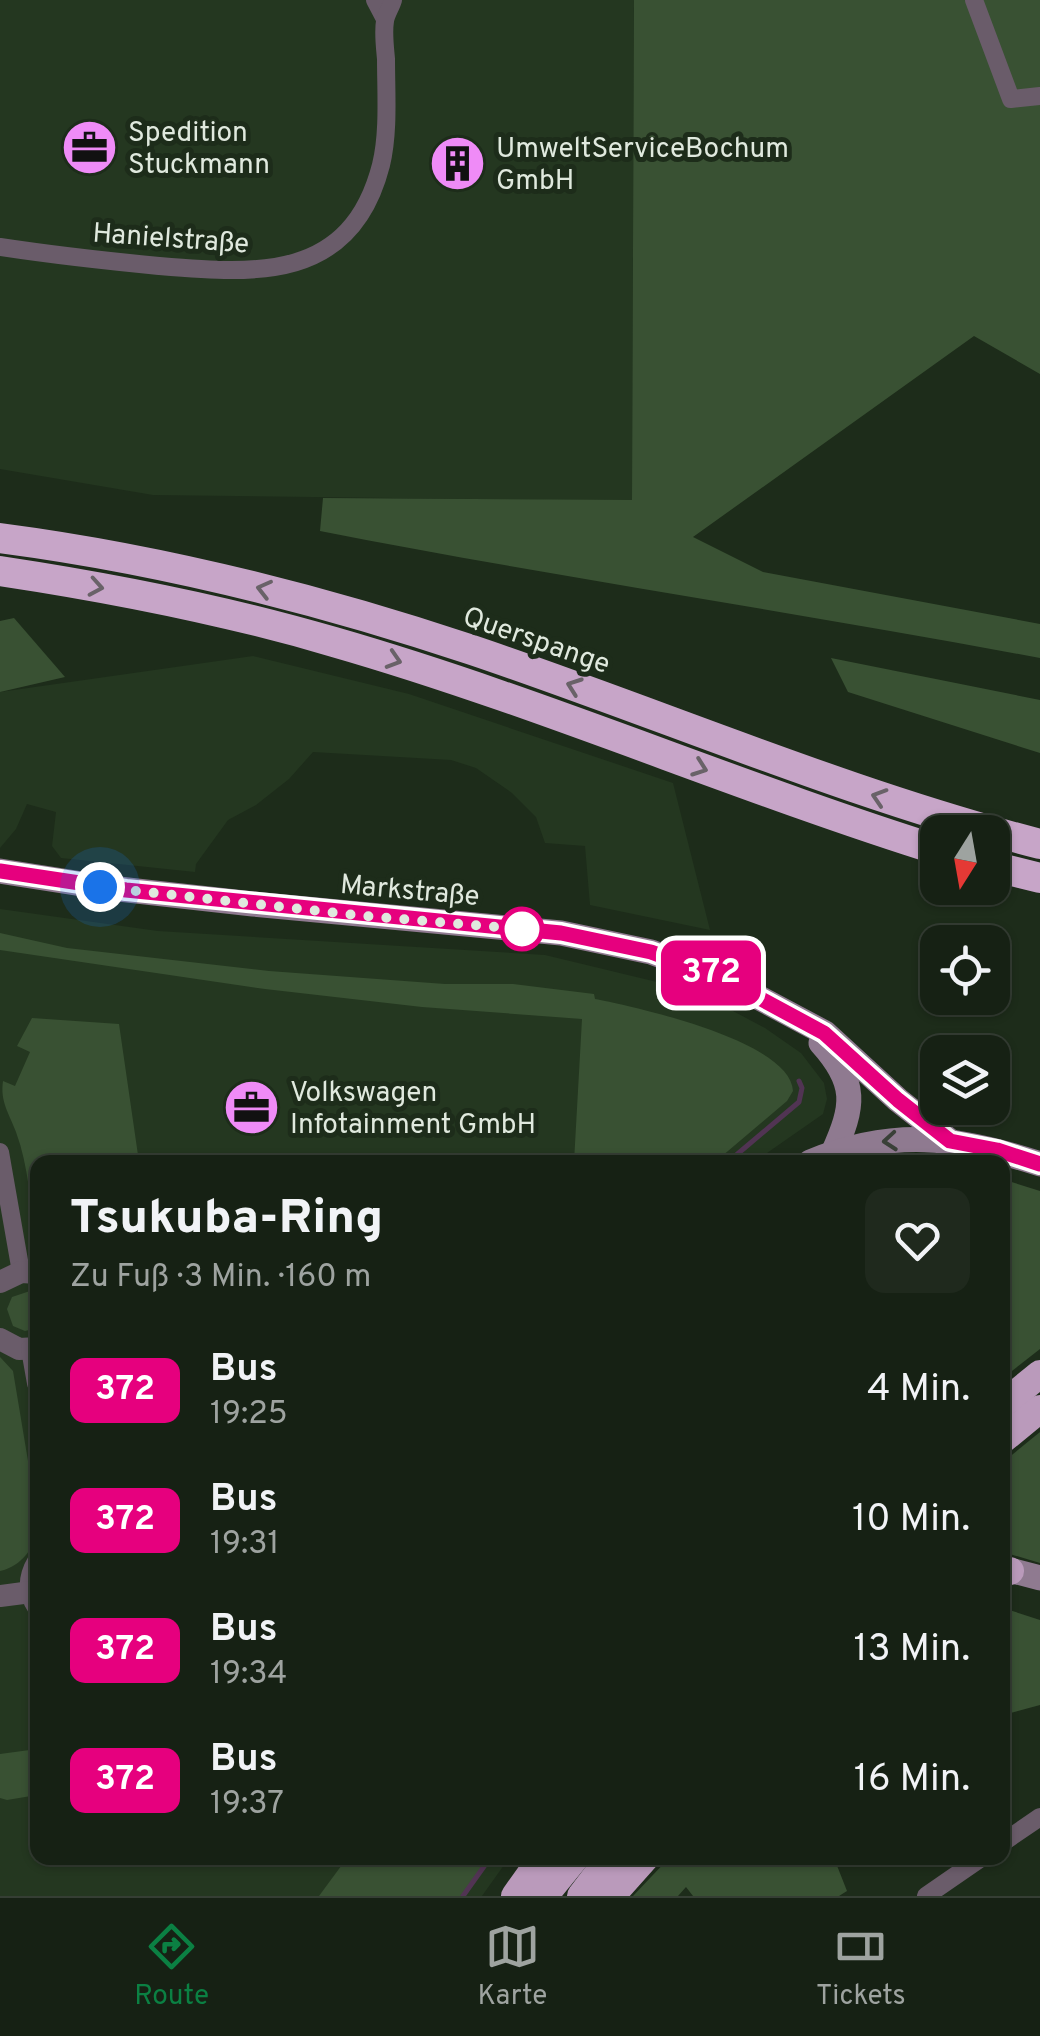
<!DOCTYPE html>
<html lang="de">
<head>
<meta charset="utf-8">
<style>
  :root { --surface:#162114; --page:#1f291d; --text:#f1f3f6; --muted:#9ea3a0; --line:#353e34; --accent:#0b8043 }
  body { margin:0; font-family:Overpass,sans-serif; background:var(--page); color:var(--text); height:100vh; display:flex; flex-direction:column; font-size:38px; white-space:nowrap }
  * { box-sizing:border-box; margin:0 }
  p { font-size:32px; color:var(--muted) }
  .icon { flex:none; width:55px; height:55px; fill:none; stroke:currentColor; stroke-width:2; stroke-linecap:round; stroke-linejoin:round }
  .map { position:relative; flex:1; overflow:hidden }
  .side { position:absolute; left:30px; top:1155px; width:980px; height:710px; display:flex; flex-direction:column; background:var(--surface); border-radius:20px; box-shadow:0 2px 8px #0004,0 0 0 2px var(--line) }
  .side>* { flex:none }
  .badge { padding:0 20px; border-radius:15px; font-size:35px; line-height:65px }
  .needle { width:65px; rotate:191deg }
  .controls { position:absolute; left:920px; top:815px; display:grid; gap:20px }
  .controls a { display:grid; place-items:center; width:90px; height:90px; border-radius:20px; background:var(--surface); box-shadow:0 2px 8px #0004,0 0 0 2px var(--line); font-size:50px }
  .you { position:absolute; width:50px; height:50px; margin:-25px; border:8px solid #fff; border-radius:50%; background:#1a73e8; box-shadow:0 0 0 15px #1a73e833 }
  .map>.badge { position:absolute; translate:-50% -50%; box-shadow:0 0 0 5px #fff }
  .round { display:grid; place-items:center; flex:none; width:105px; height:105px; border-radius:20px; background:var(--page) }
  .overview { display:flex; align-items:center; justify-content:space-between; height:170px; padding:0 40px }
  h1 { font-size:48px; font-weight:800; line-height:75px }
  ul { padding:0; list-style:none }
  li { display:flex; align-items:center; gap:30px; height:130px; padding:0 40px }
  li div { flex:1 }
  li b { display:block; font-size:38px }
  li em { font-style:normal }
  li .badge { min-width:110px; font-weight:700; text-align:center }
  .menu { display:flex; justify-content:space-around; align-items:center; height:140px; border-top:2px solid var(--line); background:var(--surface); font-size:28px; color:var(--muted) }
  .menu a { display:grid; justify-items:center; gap:5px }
  .menu .active { color:var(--accent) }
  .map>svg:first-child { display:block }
  .built { fill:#243720 }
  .green { fill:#395133 }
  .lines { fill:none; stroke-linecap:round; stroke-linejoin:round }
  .stream { stroke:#513453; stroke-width:5 }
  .minor { stroke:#6a5c6a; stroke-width:18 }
  .tertiary { stroke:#6a5c6a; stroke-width:22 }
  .secondary { stroke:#8f7a90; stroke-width:25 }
  .trunk { stroke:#ba9abb; stroke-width:28 }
  .motorway { stroke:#c7a5c8; stroke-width:30 }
  .oneway { stroke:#696268 }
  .oneway2 { stroke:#3a4038 }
  .line-casing { stroke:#fff; stroke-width:22 }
  .line { stroke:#e6007e; stroke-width:15 }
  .walk { stroke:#e0e9de; stroke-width:10; stroke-dasharray:0 18 }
  .stop-dot { fill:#fff; stroke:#e6007e; stroke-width:5 }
  .labels { text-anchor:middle; stroke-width:10; stroke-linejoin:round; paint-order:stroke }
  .poi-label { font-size:28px; fill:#e0e9de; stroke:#1d2c1a; text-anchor:start }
  .street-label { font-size:28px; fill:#e0e9de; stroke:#1d2c1a }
</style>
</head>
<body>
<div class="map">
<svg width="1040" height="1896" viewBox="0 0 1040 1896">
  <rect width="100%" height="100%" fill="#1d2c1a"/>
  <g class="built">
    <path d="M 0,0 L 634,0 L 632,501 L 153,495 L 0,469 Z"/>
    <path d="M 253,656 L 409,694 L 673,783 L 710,930 L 590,905 L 585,846 L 545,843 L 536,817 L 512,793 L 476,768 L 451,760 L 313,752 L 289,779 L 256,805 L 228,820 L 196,864 L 195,872 L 61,858 L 52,846 L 56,812 L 27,804 L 16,829 L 0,848 L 0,692 Z"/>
    <path d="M 0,909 L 158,931 L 545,955 L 657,982 L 714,1001 L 765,1028 L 801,1053 L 824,1083 L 827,1099 L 823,1114 L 754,1162 L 38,1162 L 38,1858 L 509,1858 L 482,1896 L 0,1896 Z"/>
  </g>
  <g class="green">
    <path d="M 634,0 L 1040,0 L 1040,374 L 974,336 L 693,537 L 763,572 L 1040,624 L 1040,658 C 801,613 560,578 320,531 L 323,498 L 632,500 Z"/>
    <path d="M 14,618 L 65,677 L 0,692 L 0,621 Z"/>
    <path d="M 831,658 L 1040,700 L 1040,753 L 848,692 Z"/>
    <path d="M 0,933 L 67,948 L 269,971 L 445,984 L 513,984 L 594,994 L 595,999 C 636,1007 791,1041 793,1091 L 787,1101 L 715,1162 L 574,1162 L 582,1019 L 422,1007 L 265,989 L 0,950 Z"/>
    <path d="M 32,1018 L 119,1024 L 139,1162 L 38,1162 L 37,1241 C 30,1205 29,1167 16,1132 C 9,1113 0,1102 3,1081 L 15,1086 L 30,1052 L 17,1046 Z"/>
    <path d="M 1002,1179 L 1040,1191 L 1040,1349 L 1003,1378 Z"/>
    <path d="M 30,1291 L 37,1294 L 37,1328 L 25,1331 L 13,1326 L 7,1309 L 12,1297 Z"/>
    <path d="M 0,1357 L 13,1371 L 38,1521 C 38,1544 23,1566 0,1571 Z"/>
    <path d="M 1040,1432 L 1040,1563 L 1003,1552 L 1002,1463 Z"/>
    <path d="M 1003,1608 L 1040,1620 L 1040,1705 L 1003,1715 Z"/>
    <path d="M 37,1749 L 37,1795 L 7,1800 L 0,1798 L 0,1754 Z"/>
    <path d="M 347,1858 L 488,1858 L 461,1896 L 319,1896 Z"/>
    <path d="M 669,1858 L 834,1858 L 847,1891 L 839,1896 L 693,1896 L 686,1887 L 678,1896 L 633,1896 Z"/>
  </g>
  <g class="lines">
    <g class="stream">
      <path d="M 728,1162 L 799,1102 L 802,1088 L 799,1081"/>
      <path d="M 463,1896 L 490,1858"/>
    </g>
    <g class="minor">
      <path d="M 375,0 L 385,19"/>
      <path d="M 974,0 L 1011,99 L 1040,96"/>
      <path d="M 0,247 C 53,255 106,261 159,266 C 256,274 351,282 381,165 C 389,132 386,93 386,59 C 385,47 383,33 385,21 C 386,14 391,7 393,0"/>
      <path d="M 0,1152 L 21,1272"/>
      <path d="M 1002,1843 L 1040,1817"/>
      <path d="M 926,1896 L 981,1858"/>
    </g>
    <g class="tertiary">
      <path d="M 0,1282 L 21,1272 L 38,1273"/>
      <path d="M 0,1339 L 19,1349 L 38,1348"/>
      <path d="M 32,1349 L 38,1383"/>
      <path d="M 38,1562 C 29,1577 28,1592 38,1607"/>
      <path d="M 0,1596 L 31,1592"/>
    </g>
    <g class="secondary">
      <path d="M 0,871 L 101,887 L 253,904 L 561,933 L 651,952 L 724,979 L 825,1033 L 898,1100 L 950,1141"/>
      <path d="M 821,1043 C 858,1084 854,1106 833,1153"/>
      <path d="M 810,1162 C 894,1128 955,1136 1040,1164"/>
      <path d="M 1002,1568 L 1040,1578"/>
    </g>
    <g class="trunk">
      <path d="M 1002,1405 L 1040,1374"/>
      <path d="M 1002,1440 L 1040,1409"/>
      <path d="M 1002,1572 L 1010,1571"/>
      <path d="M 515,1896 L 542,1858"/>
      <path d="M 544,1896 L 575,1858"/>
      <path d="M 581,1896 L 610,1858"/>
      <path d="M 611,1896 L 645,1858"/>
    </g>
    <g class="motorway">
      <path d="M 0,538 C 161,559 319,599 472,650 C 662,714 846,794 1040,844"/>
      <path d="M 0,571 C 113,588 225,610 334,642 C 539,701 734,786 938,850"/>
      <path d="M 992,866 L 1040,878"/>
    </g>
  </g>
  <defs><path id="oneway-chevron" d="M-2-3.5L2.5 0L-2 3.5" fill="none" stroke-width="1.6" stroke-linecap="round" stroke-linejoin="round" transform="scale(2.5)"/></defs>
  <g class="oneway">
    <use href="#oneway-chevron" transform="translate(96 587) rotate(10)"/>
    <use href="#oneway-chevron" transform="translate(264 589) rotate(-166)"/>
    <use href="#oneway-chevron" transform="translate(394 660) rotate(17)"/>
    <use href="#oneway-chevron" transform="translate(574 686) rotate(-160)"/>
    <use href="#oneway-chevron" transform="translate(700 768) rotate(20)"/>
    <use href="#oneway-chevron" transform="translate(879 797) rotate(-162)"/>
  </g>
  <use class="oneway2" href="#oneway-chevron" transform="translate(890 1141) rotate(175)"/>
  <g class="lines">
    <defs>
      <path id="line" d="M 0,871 L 126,890 L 561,933 L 651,952 L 724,979 L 824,1033 L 898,1100 L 950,1141 L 997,1150 L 1040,1164"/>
    </defs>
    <use href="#line" class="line-casing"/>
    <use href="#line" class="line"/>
    <path class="walk" d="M 100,887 L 365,916 L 522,929"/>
  </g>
  <defs>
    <symbol id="office-disc" viewBox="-11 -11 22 22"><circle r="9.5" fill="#ef8bf7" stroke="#1d2c1a"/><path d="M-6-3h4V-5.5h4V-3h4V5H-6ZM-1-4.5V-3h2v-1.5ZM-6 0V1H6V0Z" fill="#111"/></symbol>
    <symbol id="building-disc" viewBox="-11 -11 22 22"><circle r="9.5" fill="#ef8bf7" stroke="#1d2c1a"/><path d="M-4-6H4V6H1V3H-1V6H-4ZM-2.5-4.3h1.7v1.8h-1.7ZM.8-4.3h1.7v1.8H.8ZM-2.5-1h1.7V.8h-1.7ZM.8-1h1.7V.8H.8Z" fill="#111"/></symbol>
  </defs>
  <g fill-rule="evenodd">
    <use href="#office-disc" x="58" y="116" width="63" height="63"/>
    <use href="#building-disc" x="426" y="132" width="63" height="63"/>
    <use href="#office-disc" x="220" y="1076" width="63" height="63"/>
  </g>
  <circle class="stop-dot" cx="522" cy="929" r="20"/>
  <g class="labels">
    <g class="poi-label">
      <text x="128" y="141">Spedition<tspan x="128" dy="32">Stuckmann</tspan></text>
      <text x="496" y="157">UmweltServiceBochum<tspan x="496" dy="32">GmbH</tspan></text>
      <text x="290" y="1101">Volkswagen<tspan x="290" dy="32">Infotainment GmbH</tspan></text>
    </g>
    <g class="street-label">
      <text transform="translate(171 237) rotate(4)" y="10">Hanielstraße</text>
      <text transform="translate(537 639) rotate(19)" y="10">Querspange</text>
      <text transform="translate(410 889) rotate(5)" y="10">Markstraße</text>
    </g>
  </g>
</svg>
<div class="controls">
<a><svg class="needle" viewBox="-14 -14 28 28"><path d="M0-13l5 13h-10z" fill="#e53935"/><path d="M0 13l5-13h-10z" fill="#9ea3a0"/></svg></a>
<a><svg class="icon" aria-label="locate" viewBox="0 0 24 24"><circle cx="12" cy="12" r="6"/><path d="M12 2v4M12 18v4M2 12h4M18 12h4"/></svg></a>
<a><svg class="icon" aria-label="layers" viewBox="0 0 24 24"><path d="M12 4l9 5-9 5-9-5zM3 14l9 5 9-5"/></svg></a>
</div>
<div class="you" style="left:100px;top:887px"></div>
<b class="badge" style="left:711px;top:973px;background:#e6007e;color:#fff">372</b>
<section class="side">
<div class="overview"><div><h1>Tsukuba-Ring</h1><p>Zu Fuß · 3 Min. · 160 m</p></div><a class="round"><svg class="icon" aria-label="heart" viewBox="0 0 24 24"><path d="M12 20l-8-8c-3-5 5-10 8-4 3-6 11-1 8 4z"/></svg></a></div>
<ul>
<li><span class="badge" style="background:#e6007e;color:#fff">372</span><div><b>Bus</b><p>19:25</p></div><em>4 Min.</em></li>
<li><span class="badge" style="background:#e6007e;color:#fff">372</span><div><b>Bus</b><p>19:31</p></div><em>10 Min.</em></li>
<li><span class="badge" style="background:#e6007e;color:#fff">372</span><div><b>Bus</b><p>19:34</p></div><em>13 Min.</em></li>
<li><span class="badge" style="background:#e6007e;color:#fff">372</span><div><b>Bus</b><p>19:37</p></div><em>16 Min.</em></li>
</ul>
</section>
</div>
<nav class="menu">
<a class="active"><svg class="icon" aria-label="directions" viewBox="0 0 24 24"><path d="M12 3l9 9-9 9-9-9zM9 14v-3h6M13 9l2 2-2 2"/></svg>Route</a>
<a><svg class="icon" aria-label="map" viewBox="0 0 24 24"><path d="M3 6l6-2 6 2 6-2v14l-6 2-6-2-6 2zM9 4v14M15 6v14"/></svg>Karte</a>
<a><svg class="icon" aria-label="tickets" viewBox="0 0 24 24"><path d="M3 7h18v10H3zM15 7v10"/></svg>Tickets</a>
</nav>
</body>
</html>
